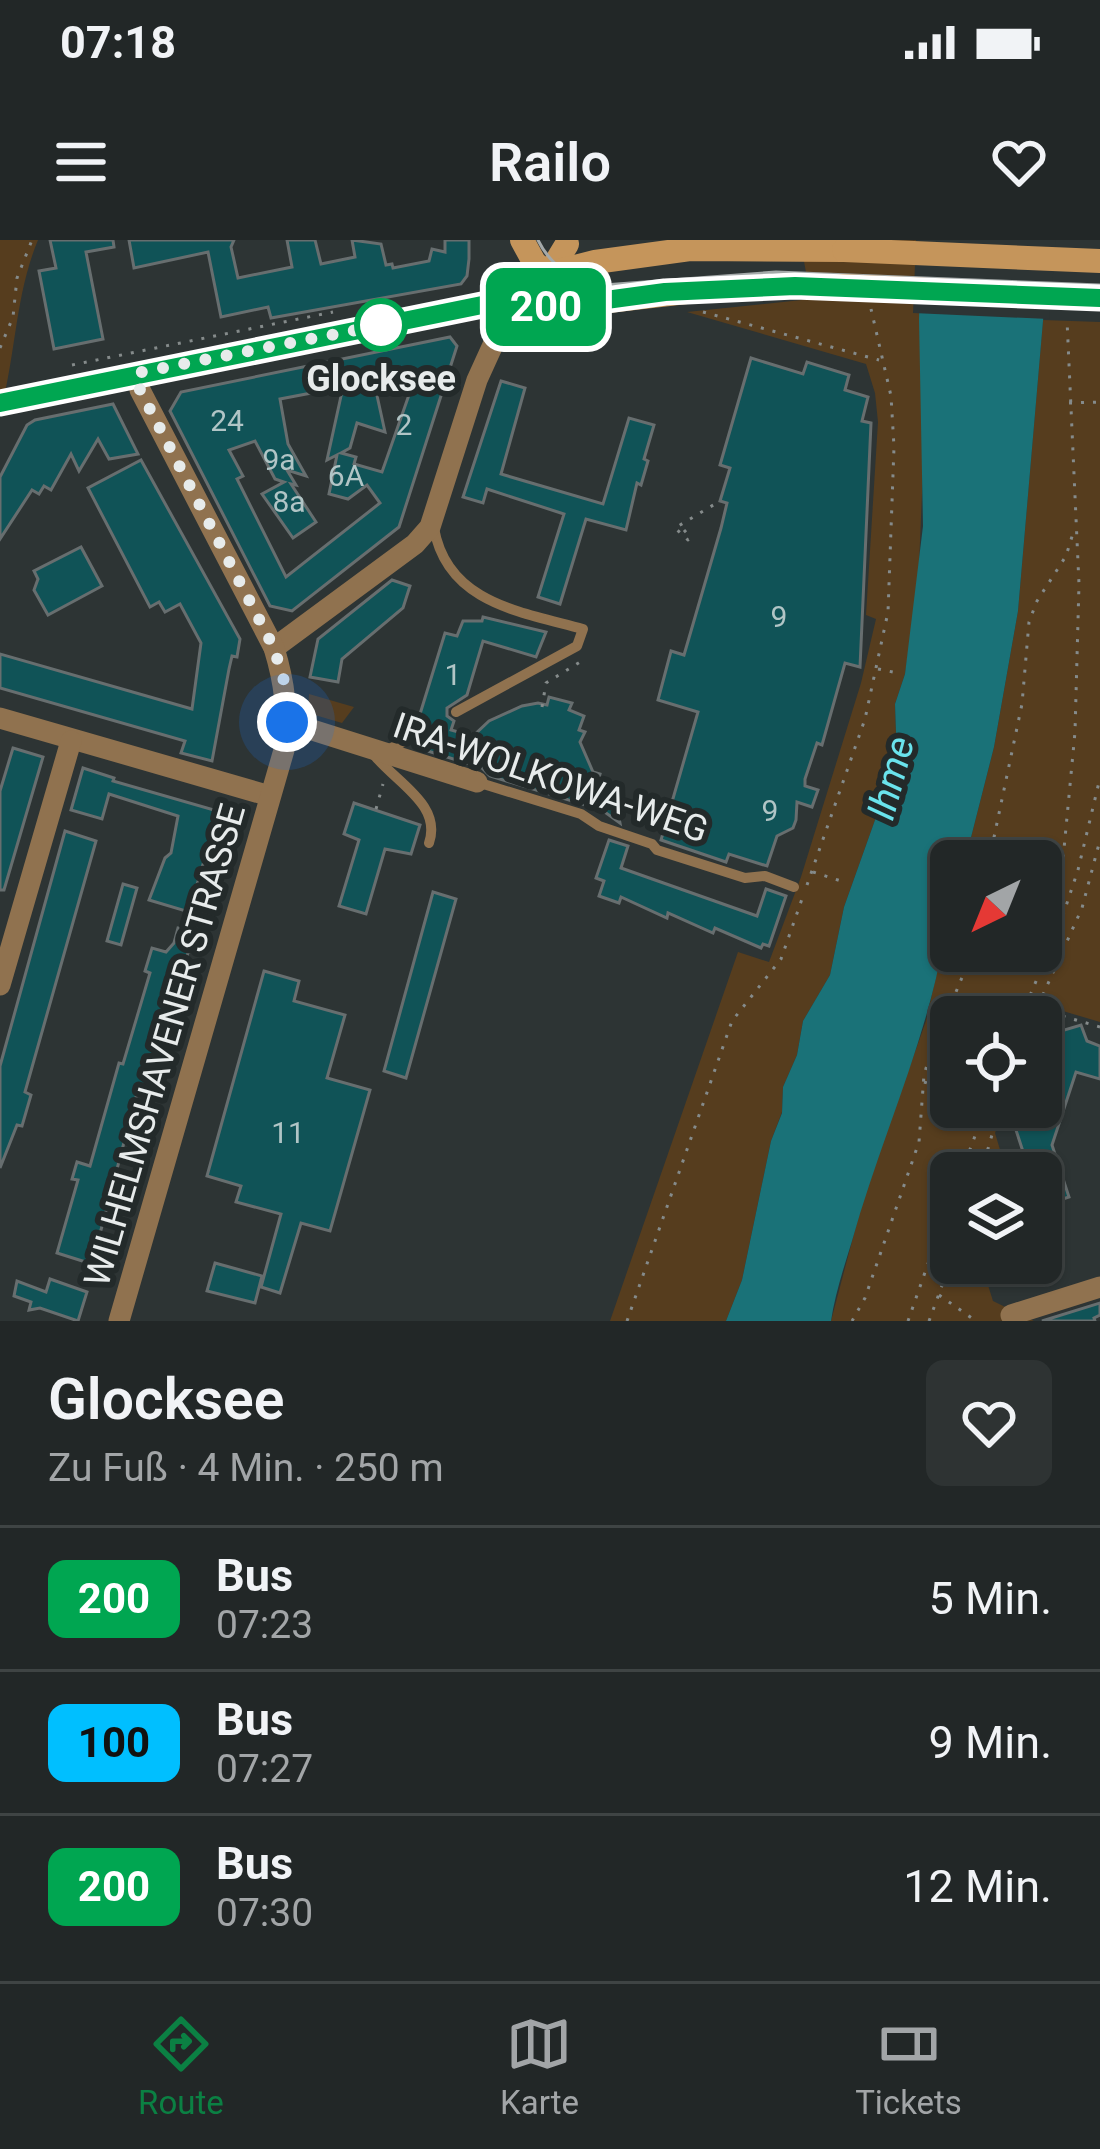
<!DOCTYPE html>
<html lang="de">
<head>
<meta charset="utf-8">
<style>
  :root { --surface:#222727; --page:#2e3333; --text:#f1f3f6; --muted:#a2a5a7; --line:#3f4444; --accent:#0b8043 }
  body { margin:0; font-family:Roboto,sans-serif; background:var(--page); color:var(--text); height:100vh; display:flex; flex-direction:column; font-size:45px; white-space:nowrap }
  * { box-sizing:border-box; margin:0 }
  p { font-size:39px; color:var(--muted) }
  .icon { flex:none; width:66px; height:66px; fill:none; stroke:currentColor; stroke-width:2; stroke-linecap:round; stroke-linejoin:round }
  .map { position:relative; height:1081px; overflow:hidden }
  .drawer { display:flex; flex-direction:column; background:var(--surface); flex:1 }
  .drawer>* { flex:none }
  .badge { padding:0 24px; border-radius:18px; font-size:42px; line-height:78px }
  .needle { width:78px; rotate:223deg }
  .buttons { position:absolute; left:930px; top:600px; display:grid; gap:24px }
  .buttons a { display:grid; place-items:center; width:132px; height:132px; border-radius:18px; background:var(--surface); box-shadow:0 3px 9px #0004,0 0 0 3px var(--line); font-size:60px }
  .you { position:absolute; width:60px; height:60px; margin:-30px; border:9px solid #fff; border-radius:50%; background:#1a73e8; box-shadow:0 0 0 18px #1a73e833 }
  .map>.badge { position:absolute; translate:-50% -50%; box-shadow:0 0 0 6px #fff }
  .round { display:grid; place-items:center; flex:none; width:126px; height:126px; border-radius:18px; background:var(--page) }
  .overview { display:flex; align-items:center; justify-content:space-between; height:204px; padding:0 48px }
  h1 { font-size:57px; font-weight:600; line-height:90px }
  ul { padding:0; list-style:none }
  li { display:flex; align-items:center; gap:36px; height:144px; padding:0 48px; border-top:3px solid var(--line) }
  li div { flex:1 }
  li b { display:block; font-size:45px }
  li em { font-style:normal }
  li .badge { min-width:132px; font-weight:700; text-align:center }
  .status { display:flex; justify-content:space-between; align-items:center; height:84px; padding:0 60px; background:var(--surface); direction:ltr }
  .status svg { height:33px; fill:currentColor }
  header { display:flex; justify-content:space-between; align-items:center; height:156px; padding:0 48px; background:var(--surface); font-size:54px; font-weight:600 }
  .tab-bar { display:flex; justify-content:space-around; align-items:center; height:168px; border-top:3px solid var(--line); background:var(--surface); font-size:33px; color:var(--muted) }
  .tab-bar a { display:grid; justify-items:center; gap:6px }
  .tab-bar .current { color:var(--accent) }
  .map>svg:first-child { display:block }
  .green { fill:#563d1e }
  .water { fill:#1a7278 }
  .pier { fill:#2d3434 }
  .building { fill:#105357; stroke:#676e6f; stroke-width:3; fill-rule:evenodd }
  .lines { fill:none; stroke-linecap:round; stroke-linejoin:round }
  .path { stroke:#858b8b; stroke-width:3; stroke-dasharray:3 9; stroke-linecap:butt }
  .lane { stroke:#90724f; stroke-width:10 }
  .street { stroke:#90724f; stroke-width:21 }
  .secondary { stroke:#c5955b; stroke-width:24 }
  .tram { stroke:#a4a9a9; stroke-width:3 }
  .secondary-bridge { stroke:#c5955b; stroke-width:24 }
  .line-casing { stroke:#fff; stroke-width:27 }
  .line { stroke:#00a651; stroke-width:18 }
  .walk { stroke:#e7ebeb; stroke-width:12; stroke-dasharray:0 21.6 }
  .stop-dot { fill:#fff; stroke:#00a651; stroke-width:6 }
  .labels { text-anchor:middle; stroke-width:12; stroke-linejoin:round; paint-order:stroke }
  .number-label { font-size:30px; fill:#b1c5c6 }
  .stop-label { font-size:36px; font-weight:bold; fill:#e7ebeb; stroke:#232a2a }
  .street-label { font-size:36px; fill:#e7ebeb; stroke:#232a2a }
  .water-label { font-size:39px; font-style:italic; fill:#6ae3ec; stroke:#232a2a }
</style>
</head>
<body>
<div class="status"><b>07:18</b><svg viewBox="0 0 49 12"><path d="M0 12V9h3v3zM5 12V6h3v6zM10 12V3h3v9zM15 12V0h3v12zM26 1h20v11H26zM47 4h2v5h-2z"/></svg></div>
<header><svg class="icon" aria-label="menu" viewBox="0 0 24 24"><path d="M4 6h16M4 12h16M4 18h16"/></svg>Railo<svg class="icon" aria-label="heart" viewBox="0 0 24 24"><path d="M12 20l-8-8c-3-5 5-10 8-4 3-6 11-1 8 4z"/></svg></header>
<div class="map">
<svg width="1100" height="1081" viewBox="0 0 1100 1081">
  <rect width="100%" height="100%" fill="#2d3434"/>
  <g class="green">
    <path d="M 0,0 L 38,0 C 15,55 16,116 0,173 Z"/>
    <path d="M 800,0 L 922,0 L 923,230 L 918,349 L 905,434 L 895,464 L 896,493 L 880,566 L 844,667 L 830,735 L 803,781 L 797,815 L 783,847 L 782,872 L 771,901 L 742,1040 L 726,1081 L 610,1081 L 738,712 L 769,722 L 801,637 L 861,443 L 876,379 L 866,375 L 878,182 L 875,153 L 866,124 L 687,72 L 811,59 Z"/>
    <path d="M 1043,80 L 1100,82 L 1100,782 L 1046,766 L 1041,777 L 951,777 L 951,867 L 1005,867 L 995,893 L 1007,933 L 951,933 L 951,1023 L 981,1023 L 993,1061 L 1034,1081 L 831,1081 L 865,952 L 926,781 L 951,669 L 951,711 L 1041,711 L 1041,621 L 965,621 L 994,507 L 1018,371 Z"/>
    <path d="M 309,454 L 354,467 L 342,483 L 308,473 Z"/>
  </g>
  <path class="water" d="M 922,0 L 1050,0 L 1018,371 L 994,507 L 965,621 L 951,621 C 951,753 887,875 852,1001 C 844,1027 835,1054 831,1081 L 726,1081 L 742,1040 L 771,901 L 782,873 L 783,847 L 797,815 L 803,781 L 830,735 L 844,667 L 880,566 L 896,493 L 895,464 L 905,434 L 923,286 L 919,79 Z"/>
  <path class="pier" d="M 916,0 L 1056,0 L 1049,79 L 913,73 Z"/>
  <g class="building">
    <path d="M 50,0 L 113,0 L 114,7 L 86,12 L 103,99 L 54,109 L 39,31 L 56,28 Z"/>
    <path d="M 129,0 L 234,0 L 231,7 L 238,38 L 292,27 L 287,0 L 315,0 L 321,24 L 355,17 L 352,0 L 381,4 L 386,25 L 392,24 L 393,28 L 429,21 L 432,9 L 445,12 L 445,0 L 469,0 L 469,19 L 467,36 L 461,44 L 271,78 L 268,67 L 221,77 L 208,12 L 134,28 Z"/>
    <path d="M 450,97 L 457,106 L 399,287 L 292,371 L 270,366 L 170,171 L 181,152 ZM 417,132 L 382,232 L 354,224 L 356,217 L 341,213 L 350,208 L 357,183 L 385,192 L 376,151 L 381,150 L 379,140 ZM 343,147 L 327,220 L 337,215 L 329,254 L 348,259 L 367,245 L 380,263 L 286,337 L 237,239 L 243,236 L 229,210 L 255,201 L 275,239 L 284,242 L 262,254 L 293,298 L 316,282 L 291,244 L 296,245 L 287,230 L 306,236 L 288,204 L 280,159 Z"/>
    <path d="M 751,118 L 803,134 L 807,122 L 849,135 L 845,150 L 868,157 L 862,181 L 871,183 L 860,427 L 845,423 L 822,505 L 817,503 L 805,539 L 805,546 L 818,550 L 812,567 L 797,562 L 796,580 L 793,588 L 777,596 L 767,626 L 729,614 L 726,622 L 661,600 L 698,472 L 658,460 L 671,411 L 684,415 L 721,288 L 727,263 L 720,261 L 730,228 L 720,225 Z"/>
    <path d="M 501,141 L 525,148 L 501,234 L 528,242 L 603,264 L 629,178 L 654,185 L 644,219 L 648,221 L 641,245 L 637,243 L 626,290 L 586,279 L 560,364 L 538,357 L 564,274 L 487,249 L 483,263 L 463,257 Z"/>
    <path d="M 113,164 L 138,214 L 109,219 L 98,199 L 79,231 L 71,214 L 51,250 L 44,246 L 39,254 L 32,250 L 0,299 L 0,237 L 27,185 L 35,180 Z"/>
    <path d="M 141,220 L 240,399 L 237,417 L 232,416 L 229,429 L 212,521 L 181,513 L 185,501 L 0,448 L 0,414 L 192,469 L 201,403 L 180,364 L 165,372 L 159,362 L 150,367 L 88,248 Z"/>
    <path d="M 81,307 L 102,346 L 48,375 L 34,350 L 38,339 L 34,331 Z"/>
    <path d="M 392,340 L 410,346 L 403,368 L 342,419 L 338,442 L 310,437 L 318,399 Z"/>
    <path d="M 483,377 L 546,392 L 536,417 L 483,401 L 467,455 L 447,468 L 447,476 L 454,481 L 451,490 L 473,496 L 489,481 L 522,466 L 538,463 L 547,465 L 549,457 L 572,463 L 569,470 L 584,476 L 579,490 L 585,492 L 580,502 L 593,532 L 600,534 L 596,548 L 614,553 L 620,583 L 602,570 L 490,536 L 482,528 L 415,507 L 424,497 L 416,487 L 445,393 L 457,396 L 463,381 L 482,381 Z"/>
    <path d="M 13,508 L 43,517 L 4,650 L 0,650 L 0,551 Z"/>
    <path d="M 83,528 L 114,538 L 113,541 L 228,574 L 224,589 L 214,587 L 189,672 L 149,660 L 165,618 L 171,613 L 178,576 L 109,554 L 102,579 L 71,570 Z"/>
    <path d="M 354,563 L 420,585 L 411,614 L 385,609 L 366,674 L 339,666 L 359,600 L 344,594 Z"/>
    <path d="M 65,591 L 96,601 L 25,852 L 31,855 L 22,886 L 17,885 L 0,928 L 0,826 Z"/>
    <path d="M 609,600 L 628,606 L 621,628 L 757,676 L 766,649 L 786,656 L 769,706 L 763,704 L 761,708 L 715,688 L 713,693 L 668,673 L 667,678 L 621,657 L 619,663 L 599,656 L 604,641 L 596,638 Z"/>
    <path d="M 123,644 L 137,648 L 121,705 L 107,701 Z"/>
    <path d="M 433,652 L 456,659 L 406,838 L 384,831 Z"/>
    <path d="M 178,688 L 194,692 L 181,737 L 173,735 L 174,754 L 169,756 L 168,772 L 163,776 L 163,791 L 157,793 L 158,808 L 154,810 L 144,855 L 137,853 L 92,1024 L 57,1013 L 78,940 L 72,939 L 77,922 L 90,926 L 119,823 L 123,824 L 150,733 L 145,731 L 152,708 L 166,712 L 174,703 Z"/>
    <path d="M 264,731 L 299,741 L 294,761 L 345,775 L 327,838 L 370,850 L 330,991 L 301,983 L 280,1053 L 261,1047 L 281,974 L 236,962 L 241,946 L 207,936 Z"/>
    <path d="M 1081,785 L 1087,801 L 1100,806 L 1100,839 L 1076,832 L 1052,905 L 1069,957 L 1041,966 L 1041,933 L 1030,933 L 1014,884 L 1030,878 L 1034,867 L 1041,867 L 1041,846 L 1050,818 L 1044,796 Z"/>
    <path d="M 215,1023 L 262,1036 L 255,1063 L 207,1051 Z"/>
    <path d="M 50,1039 L 87,1052 L 78,1081 L 40,1068 L 29,1070 L 31,1062 L 14,1056 L 17,1041 L 46,1052 Z"/>
    <path d="M 1100,1063 L 1100,1075 L 1094,1078 L 1095,1081 L 1042,1081 Z"/>
  </g>
  <g class="lines">
    <g class="path">
      <path d="M 703,72 L 879,120"/>
      <path d="M 0,108 L 13,77 L 17,38 L 32,0"/>
      <path d="M 72,125 L 333,72"/>
      <path d="M 1069,163 L 1100,162"/>
      <path d="M 684,290 L 690,297 L 688,300 L 675,288 L 720,261"/>
      <path d="M 878,429 L 898,433"/>
      <path d="M 542,467 L 546,443 L 580,422"/>
      <path d="M 376,569 L 383,544"/>
      <path d="M 989,621 L 1022,464 L 1029,382 L 1037,361 L 1066,316 L 1074,290"/>
      <path d="M 813,632 L 841,641"/>
      <path d="M 807,645 L 865,479 L 888,372 L 894,207 L 891,156 L 871,69"/>
      <path d="M 1059,687 L 1078,630 L 1100,538"/>
      <path d="M 1059,713 L 1056,694 L 1075,492 L 1079,344 L 1067,80"/>
      <path d="M 1028,766 L 1100,787"/>
      <path d="M 1021,777 L 1055,696"/>
      <path d="M 1033,777 L 1082,668 L 1100,600"/>
      <path d="M 924,842 L 951,851"/>
      <path d="M 961,933 L 986,867"/>
      <path d="M 981,933 L 1000,867"/>
      <path d="M 939,1055 L 976,1081"/>
      <path d="M 627,1081 L 732,781 L 781,719 L 802,659"/>
      <path d="M 852,1081 L 865,1058 L 919,902 L 924,835 L 931,812 L 973,711"/>
      <path d="M 908,1081 L 951,958"/>
      <path d="M 929,1081 L 951,1021"/>
    </g>
    <g class="lane">
      <path d="M 434,288 C 447,363 521,372 583,389 L 577,406 L 456,472"/>
      <path d="M 386,511 L 414,496"/>
      <path d="M 375,516 C 397,543 442,565 429,603"/>
      <path d="M 477,542 L 581,574 L 599,586 L 652,604 L 657,610 L 745,638 L 765,636 L 794,647"/>
    </g>
    <g class="street">
      <path d="M 274,408 L 415,304 L 430,287 L 477,140 L 517,52"/>
      <path d="M 0,478 L 270,556"/>
      <path d="M 287,482 L 477,542"/>
      <path d="M 0,745 L 71,501"/>
      <path d="M 1011,1075 L 1100,1047"/>
      <path d="M 119,1081 L 284,510 C 288,472 285,444 274,408 L 140,150 L 137,133"/>
    </g>
    <g class="secondary">
      <path d="M 522,0 L 534,22 L 556,44"/>
      <path d="M 547,37 L 567,4"/>
      <path d="M 492,64 L 547,68 L 730,47 L 842,46"/>
      <path d="M 0,163 L 487,64 L 563,30 L 595,22 L 690,9 L 844,10"/>
    </g>
    <path class="tram" d="M 538,0 C 551,27 575,41 604,45 L 776,32 L 1100,45"/>
    <g class="secondary-bridge">
      <path d="M 844,10 L 1100,21"/>
      <path d="M 842,46 L 1100,58"/>
    </g>
  </g>
  <g class="lines">
    <defs>
      <path id="line" d="M 0,163 L 487,64 L 547,68 L 665,52 L 795,46 L 1100,58"/>
    </defs>
    <use href="#line" class="line-casing"/>
    <use href="#line" class="line"/>
    <path class="walk" d="M 287,482 L 287,451 L 274,408 L 140,150 L 137,133 L 392,83 L 381,85"/>
  </g>
  <circle class="stop-dot" cx="381" cy="85" r="24"/>
  <g class="labels">
    <g class="number-label">
      <text x="227" y="191">24</text>
      <text x="404" y="195">2</text>
      <text x="279" y="230">9a</text>
      <text x="346" y="246">6A</text>
      <text x="289" y="272">8a</text>
      <text x="779" y="387">9</text>
      <text x="453" y="445">1</text>
      <text x="770" y="581">9</text>
      <text x="288" y="903">11</text>
    </g>
    <g class="stop-label">
      <text x="381" y="151">Glocksee</text>
    </g>
    <g class="street-label">
      <text transform="translate(551 537) rotate(19)" y="13">IRA-WOLKOWA-WEG</text>
      <text transform="translate(164 805) rotate(-74)" y="13">WILHELMSHAVENER STRASSE</text>
    </g>
    <g class="water-label">
      <text transform="translate(890 538) rotate(-75)" y="14">Ihme</text>
    </g>
  </g>
</svg>
<div class="buttons">
<a><svg class="needle" viewBox="-14 -14 28 28"><path d="M0-13l5 13h-10z" fill="#e53935"/><path d="M0 13l5-13h-10z" fill="#a2a5a7"/></svg></a>
<a><svg class="icon" aria-label="locate" viewBox="0 0 24 24"><circle cx="12" cy="12" r="6"/><path d="M12 2v4M12 18v4M2 12h4M18 12h4"/></svg></a>
<a><svg class="icon" aria-label="layers" viewBox="0 0 24 24"><path d="M12 4l9 5-9 5-9-5zM3 14l9 5 9-5"/></svg></a>
</div>
<div class="you" style="left:287px;top:482px"></div>
<b class="badge" style="left:546px;top:67px;background:#00a651;color:#fff">200</b>
</div>
<section class="drawer">
<div class="overview"><div><h1>Glocksee</h1><p>Zu Fuß · 4 Min. · 250 m</p></div><a class="round"><svg class="icon" aria-label="heart" viewBox="0 0 24 24"><path d="M12 20l-8-8c-3-5 5-10 8-4 3-6 11-1 8 4z"/></svg></a></div>
<ul>
<li><span class="badge" style="background:#00a651;color:#fff">200</span><div><b>Bus</b><p>07:23</p></div><em>5 Min.</em></li>
<li><span class="badge" style="background:#00bfff;color:#111">100</span><div><b>Bus</b><p>07:27</p></div><em>9 Min.</em></li>
<li><span class="badge" style="background:#00a651;color:#fff">200</span><div><b>Bus</b><p>07:30</p></div><em>12 Min.</em></li>
</ul>
</section>
<nav class="tab-bar">
<a class="current"><svg class="icon" aria-label="directions" viewBox="0 0 24 24"><path d="M12 3l9 9-9 9-9-9zM9 14v-3h6M13 9l2 2-2 2"/></svg>Route</a>
<a><svg class="icon" aria-label="map" viewBox="0 0 24 24"><path d="M3 6l6-2 6 2 6-2v14l-6 2-6-2-6 2zM9 4v14M15 6v14"/></svg>Karte</a>
<a><svg class="icon" aria-label="tickets" viewBox="0 0 24 24"><path d="M3 7h18v10H3zM15 7v10"/></svg>Tickets</a>
</nav>
</body>
</html>
